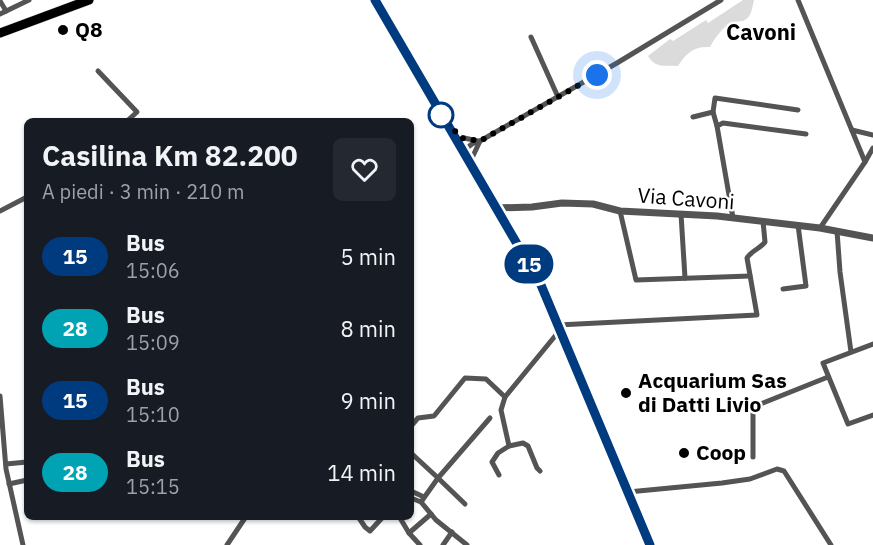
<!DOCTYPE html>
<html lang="it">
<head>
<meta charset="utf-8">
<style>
  :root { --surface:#171b24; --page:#242831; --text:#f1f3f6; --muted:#9ea1a6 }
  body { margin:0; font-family:"IBM Plex Sans",sans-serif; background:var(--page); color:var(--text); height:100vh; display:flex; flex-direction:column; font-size:22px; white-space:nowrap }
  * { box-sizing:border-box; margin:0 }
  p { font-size:20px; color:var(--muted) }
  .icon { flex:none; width:33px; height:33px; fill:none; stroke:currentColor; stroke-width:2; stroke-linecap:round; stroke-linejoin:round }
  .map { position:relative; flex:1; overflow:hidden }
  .panel { position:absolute; left:24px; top:118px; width:390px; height:402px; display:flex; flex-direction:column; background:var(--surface); border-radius:9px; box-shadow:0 2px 4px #0004 }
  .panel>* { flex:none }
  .badge { padding:0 12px; border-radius:20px; font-size:21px; line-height:39px }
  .you { position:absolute; width:30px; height:30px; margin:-15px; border:4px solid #fff; border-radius:50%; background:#1a73e8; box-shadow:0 0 0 9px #1a73e833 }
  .map>.badge { position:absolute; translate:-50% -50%; box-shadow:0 0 0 3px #fff }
  .round { display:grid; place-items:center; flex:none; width:63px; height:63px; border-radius:9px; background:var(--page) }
  .headline { display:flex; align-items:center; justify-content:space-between; height:102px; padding:0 18px }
  h1 { font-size:28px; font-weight:800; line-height:45px }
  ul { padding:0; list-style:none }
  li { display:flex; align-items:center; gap:18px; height:72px; padding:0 18px }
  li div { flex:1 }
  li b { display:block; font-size:22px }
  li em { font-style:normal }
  li .badge { min-width:66px; font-weight:700; text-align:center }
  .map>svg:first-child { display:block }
  .green { fill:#dbdbdb }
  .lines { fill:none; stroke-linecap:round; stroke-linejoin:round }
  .primary-casing { stroke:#dbdbdb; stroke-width:10 }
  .minor { stroke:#545454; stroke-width:5 }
  .tertiary { stroke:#545454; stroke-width:7 }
  .primary { stroke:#000; stroke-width:9 }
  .line-casing { stroke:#fff; stroke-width:14 }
  .line { stroke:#003b80; stroke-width:9 }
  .walk { stroke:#000; stroke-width:6; stroke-dasharray:0 10.8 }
  .poi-dot { fill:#000; stroke:#fff; stroke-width:2 }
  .stop-dot { fill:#fff; stroke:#003b80; stroke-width:3 }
  .labels { text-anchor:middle; stroke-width:4.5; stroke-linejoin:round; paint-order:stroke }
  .poi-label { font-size:21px; font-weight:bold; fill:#000; stroke:#fff; text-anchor:start }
  .street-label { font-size:21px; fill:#000; stroke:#fff }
  .neighbourhood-label { font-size:22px; font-weight:bold; fill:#000; stroke:#fff }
</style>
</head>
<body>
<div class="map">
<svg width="873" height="545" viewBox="0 0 873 545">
  <rect width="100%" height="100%" fill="#fff"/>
  <path class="green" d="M 743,0 L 754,0 C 752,8 752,17 743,21 C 741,21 735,22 733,22 C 723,26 715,38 710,47 C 694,46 686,53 678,66 C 664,65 656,69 648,56 L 670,39 L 673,41 L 706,20 L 708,23 Z"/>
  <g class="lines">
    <defs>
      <g id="primary">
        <path d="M 375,0 L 541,285 L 650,545"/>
        <path d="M 0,33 L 89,0"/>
      </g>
    </defs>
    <use href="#primary" class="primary-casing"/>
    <g class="minor">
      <path d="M 798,0 L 865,162 L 820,228"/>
      <path d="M 0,1 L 6,11"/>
      <path d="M 0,14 L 29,0"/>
      <path d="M 531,37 L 558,97"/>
      <path d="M 98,71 L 137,112 L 126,122"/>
      <path d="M 693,117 L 713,112"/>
      <path d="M 717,126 L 713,112 L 715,98 L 798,110"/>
      <path d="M 852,130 L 873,135"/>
      <path d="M 455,136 L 478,141"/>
      <path d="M 463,151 L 472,144 L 480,141 L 617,63 L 721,0"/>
      <path d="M 865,162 L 873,148"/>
      <path d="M 471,165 L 472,158 L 480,141"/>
      <path d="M 0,211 L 27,197"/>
      <path d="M 620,211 L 636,280 L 750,276"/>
      <path d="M 681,214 L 685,278"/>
      <path d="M 733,218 L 717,126 L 723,123 L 806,134"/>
      <path d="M 837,231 L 840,272 L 851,352"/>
      <path d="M 783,289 L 806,286 L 798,225"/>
      <path d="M 558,325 L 757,315 L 747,258 C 752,250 760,249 765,242 L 763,221"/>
      <path d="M 873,344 L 823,363 L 848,424 L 873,415"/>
      <path d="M 0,396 L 6,469 L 23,545"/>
      <path d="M 411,426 L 418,418 L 434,416 L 465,378 L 486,379 L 505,397 L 560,330"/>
      <path d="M 509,446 L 523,443 L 528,446 L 537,468 L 540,471"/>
      <path d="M 411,453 L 438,478 L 421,502 L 436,520 L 467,545"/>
      <path d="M 753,457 L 753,407 L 828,377"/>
      <path d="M 6,464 L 27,462"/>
      <path d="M 499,475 L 492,462 L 498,453 L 509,446 L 501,410 L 505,397"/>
      <path d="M 9,484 L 27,480"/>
      <path d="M 411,491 L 424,497"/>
      <path d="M 628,492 L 722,483 L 750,479 L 777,469 L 784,471 L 831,545"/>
      <path d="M 411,498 L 421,502"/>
      <path d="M 465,504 L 438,478 L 490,418"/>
      <path d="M 359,518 L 365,527 L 370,531 L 382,518"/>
      <path d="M 400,518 L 409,533"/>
      <path d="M 227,545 L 245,518"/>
      <path d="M 420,545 L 409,533 L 431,514"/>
      <path d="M 443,545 L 452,532"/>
    </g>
    <path class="tertiary" d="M 496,208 L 532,207 L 562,203 L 593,204 L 620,211 L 717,216 L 820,228 L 873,238"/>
    <use href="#primary" class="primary"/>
  </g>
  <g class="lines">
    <defs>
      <path id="line" d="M 375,0 L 541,285 L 650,545"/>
    </defs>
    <use href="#line" class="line-casing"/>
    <use href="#line" class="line"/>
    <path class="walk" d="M 441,115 L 461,138 L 480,141 L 597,75"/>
  </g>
  <g class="poi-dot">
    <circle cx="63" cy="30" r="6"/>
    <circle cx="626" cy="393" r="6"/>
    <circle cx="684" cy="453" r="6"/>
  </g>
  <circle class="stop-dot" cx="441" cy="115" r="12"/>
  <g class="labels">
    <g class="poi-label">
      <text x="75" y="37">Q8</text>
      <text x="638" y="388">Acquarium Sas<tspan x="638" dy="24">di Datti Livio</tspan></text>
      <text x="696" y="460">Coop</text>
    </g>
    <g class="street-label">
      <text transform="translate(686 199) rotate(4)" y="7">Via Cavoni</text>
    </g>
    <g class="neighbourhood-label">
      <text x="761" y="40">Cavoni</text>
    </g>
  </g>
</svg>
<div class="you" style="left:597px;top:75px"></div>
<b class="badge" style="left:529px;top:264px;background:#003b80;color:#fff">15</b>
<section class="panel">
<div class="headline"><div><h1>Casilina Km 82.200</h1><p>A piedi · 3 min · 210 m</p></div><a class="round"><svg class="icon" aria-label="heart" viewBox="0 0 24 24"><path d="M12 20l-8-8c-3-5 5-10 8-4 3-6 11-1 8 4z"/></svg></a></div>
<ul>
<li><span class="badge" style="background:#003b80;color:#fff">15</span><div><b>Bus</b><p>15:06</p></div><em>5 min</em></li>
<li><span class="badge" style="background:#00a3b4;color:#fff">28</span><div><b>Bus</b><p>15:09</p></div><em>8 min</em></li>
<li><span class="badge" style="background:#003b80;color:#fff">15</span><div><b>Bus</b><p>15:10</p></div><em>9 min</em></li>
<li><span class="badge" style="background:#00a3b4;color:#fff">28</span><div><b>Bus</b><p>15:15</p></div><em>14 min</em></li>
</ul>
</section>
</div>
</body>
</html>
